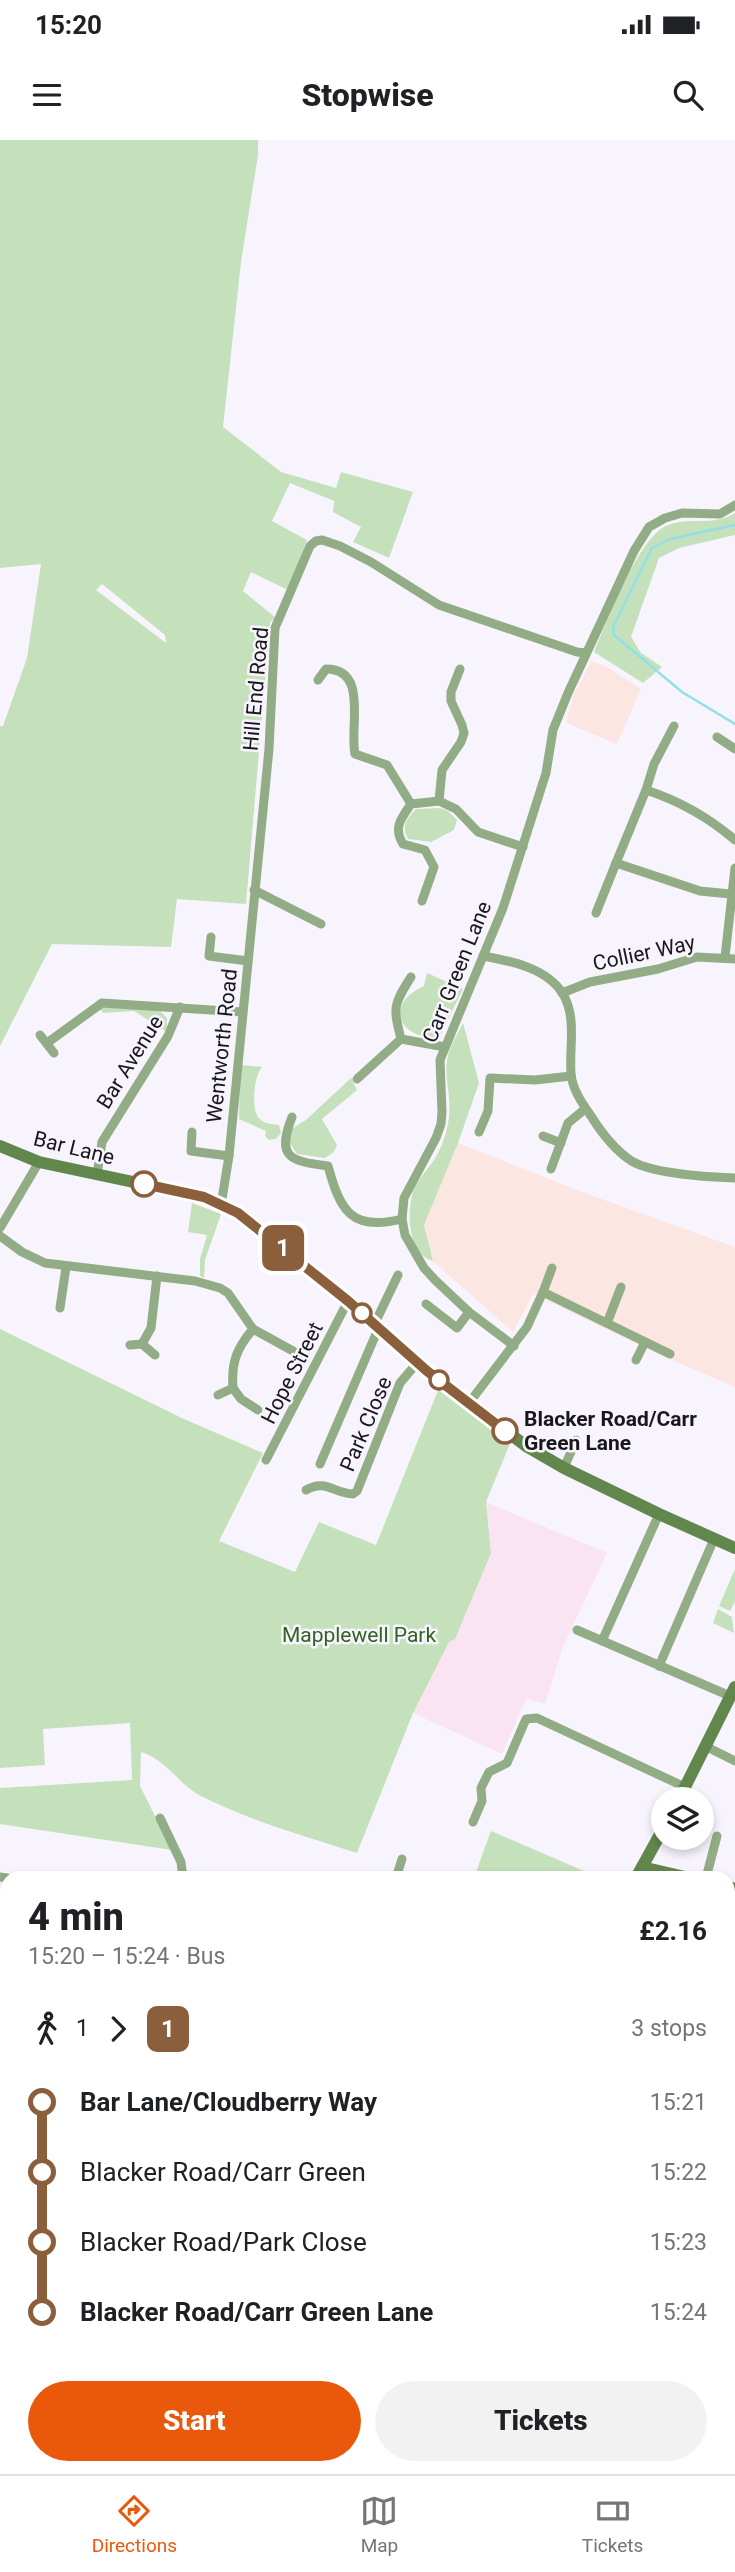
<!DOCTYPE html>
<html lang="en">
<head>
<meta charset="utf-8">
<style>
  :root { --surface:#fff; --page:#f2f2f2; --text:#202124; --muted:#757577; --line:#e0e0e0; --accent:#ea580c }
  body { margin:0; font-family:Roboto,sans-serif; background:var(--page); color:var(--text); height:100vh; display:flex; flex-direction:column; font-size:26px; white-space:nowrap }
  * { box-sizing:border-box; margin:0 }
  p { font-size:23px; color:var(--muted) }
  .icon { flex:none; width:38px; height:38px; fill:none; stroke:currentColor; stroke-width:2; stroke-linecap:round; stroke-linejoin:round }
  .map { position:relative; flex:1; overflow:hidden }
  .side { position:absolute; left:0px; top:1731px; width:735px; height:604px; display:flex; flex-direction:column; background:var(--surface); border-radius:21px 21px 0 0; box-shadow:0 4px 10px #0003 }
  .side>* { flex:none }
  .badge { padding:0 14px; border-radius:10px; font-size:24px; line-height:46px }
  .tools { position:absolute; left:651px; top:1647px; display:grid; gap:14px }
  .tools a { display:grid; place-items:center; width:63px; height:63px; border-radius:50%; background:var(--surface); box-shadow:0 4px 10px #0003; font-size:35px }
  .map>.badge { position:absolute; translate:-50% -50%; box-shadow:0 0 0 4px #fff }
  .legs { display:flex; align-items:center; gap:10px; height:77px; padding:0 28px; font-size:23px }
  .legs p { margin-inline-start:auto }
  .summary { display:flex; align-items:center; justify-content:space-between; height:119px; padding:0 28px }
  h1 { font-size:38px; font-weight:800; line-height:52px }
  .action { display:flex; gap:14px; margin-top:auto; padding:14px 28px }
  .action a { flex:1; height:80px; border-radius:42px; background:var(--accent); color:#fff; font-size:28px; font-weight:800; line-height:80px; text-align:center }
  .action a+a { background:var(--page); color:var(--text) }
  ul { padding:0 28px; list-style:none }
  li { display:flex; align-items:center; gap:24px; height:70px; font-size:26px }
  li i { display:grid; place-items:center; width:10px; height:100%; margin:0 9px; background:currentColor }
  li i::after { content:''; width:18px; height:18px; margin:-9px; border:5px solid; border-radius:50%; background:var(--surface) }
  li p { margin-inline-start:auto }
  li:first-child i { background:linear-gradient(#0000 50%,currentColor 0) }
  li:last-child i { background:linear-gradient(currentColor 50%,#0000 0) }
  .status { display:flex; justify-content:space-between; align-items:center; height:49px; padding:0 35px; background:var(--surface); direction:ltr }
  .status svg { height:19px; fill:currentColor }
  header { display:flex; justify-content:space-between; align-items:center; height:91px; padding:0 28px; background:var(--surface); font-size:32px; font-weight:800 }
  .tab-bar { display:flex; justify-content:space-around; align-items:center; height:98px; border-top:2px solid var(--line); background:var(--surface); font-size:19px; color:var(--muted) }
  .tab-bar a { display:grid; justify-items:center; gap:4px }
  .tab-bar .current { color:var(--accent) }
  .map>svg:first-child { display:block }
  .industrial { fill:#fce6e2 }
  .education { fill:#fae4f2 }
  .green { fill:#c4e1bc; fill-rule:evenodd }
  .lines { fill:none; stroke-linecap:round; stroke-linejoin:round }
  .stream { stroke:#91e0e8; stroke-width:2.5 }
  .street { stroke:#92ac85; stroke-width:9 }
  .secondary { stroke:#62874d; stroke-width:12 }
  .primary { stroke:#406c20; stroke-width:14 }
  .line-1-casing { stroke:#fff; stroke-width:16 }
  .line-1 { stroke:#8b5e3c; stroke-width:10 }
  .stop-1-dot { fill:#fff; stroke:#8b5e3c; stroke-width:3.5 }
  .labels { text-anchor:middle; stroke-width:5; stroke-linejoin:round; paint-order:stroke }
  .street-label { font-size:21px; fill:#18171a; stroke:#f8f4fe }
  .stop-label { font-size:21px; font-weight:bold; fill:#18171a; stroke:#f8f4fe; text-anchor:start }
  .park-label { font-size:21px; fill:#336222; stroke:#f8f4fe }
</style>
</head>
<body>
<div class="status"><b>15:20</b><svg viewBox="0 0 49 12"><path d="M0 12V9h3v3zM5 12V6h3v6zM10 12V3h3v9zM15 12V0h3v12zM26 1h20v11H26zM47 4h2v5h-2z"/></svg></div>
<header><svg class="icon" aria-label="menu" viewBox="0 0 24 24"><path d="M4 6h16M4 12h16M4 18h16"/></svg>Stopwise<svg class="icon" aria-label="search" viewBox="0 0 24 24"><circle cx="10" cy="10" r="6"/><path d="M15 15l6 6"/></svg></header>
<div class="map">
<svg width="735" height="2334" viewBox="0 0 735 2334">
  <rect width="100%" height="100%" fill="#f8f4fe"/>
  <g class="industrial">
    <path d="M 591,522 L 604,525 L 641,549 L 617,604 L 566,583 L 574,554 Z"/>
    <path d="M 458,1003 L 582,1052 L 735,1107 L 735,1247 L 662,1216 L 533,1154 L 513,1192 L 433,1121 L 424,1085 Z"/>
  </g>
  <path class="education" d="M 486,1362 L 607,1413 L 563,1507 L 545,1564 L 526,1559 L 502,1614 L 413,1573 L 491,1413 Z"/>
  <g class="green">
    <path d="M 0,0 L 258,0 L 258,15 L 241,122 L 223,287 L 281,332 L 336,348 L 341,332 L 413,352 L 389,418 L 353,402 L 361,387 L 333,372 L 334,361 L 290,343 L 272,381 L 307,400 L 288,450 L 251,432 L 243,451 L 276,478 L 270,482 L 246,764 L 177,759 L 171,807 L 52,804 L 0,906 L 0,586 L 3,586 L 27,518 L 41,424 L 0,428 ZM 102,444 L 165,495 L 166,503 L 96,450 Z"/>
    <path d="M 735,373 L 735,395 L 679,408 L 659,418 L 631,497 L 641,513 L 662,527 L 643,543 L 594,512 C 607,482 638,398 666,386 C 690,375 709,388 735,373 Z"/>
    <path d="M 440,668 L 448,671 L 457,680 L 454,690 L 431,702 L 408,699 C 401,686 406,679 416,669 Z"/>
    <path d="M 427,833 L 463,849 L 441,894 L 436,898 C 397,897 385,863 424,846 Z"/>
    <path d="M 105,867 L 159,870 L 167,878 L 167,892 L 134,871 L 103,873 L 100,868 Z"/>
    <path d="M 463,883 L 479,943 L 458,1003 L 424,1085 L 433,1121 C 407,1115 406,1069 414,1049 C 418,1040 426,1031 432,1023 C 441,1010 447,993 449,977 C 452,956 442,933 449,912 C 452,902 459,892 463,883 Z"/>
    <path d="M 240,925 L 262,927 C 254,936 251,966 258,977 C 263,984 271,984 279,985 L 281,993 L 276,999 L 269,1000 L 265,996 L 266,991 L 239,979 Z"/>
    <path d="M 351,938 L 357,950 L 322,979 L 337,1005 L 334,1012 L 325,1018 L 297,1014 L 288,1000 L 291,989 L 306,980 Z"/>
    <path d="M 192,1063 L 221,1074 L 205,1120 L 204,1138 L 200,1136 L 200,1119 L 207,1095 L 188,1092 Z"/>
    <path d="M 0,1189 L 184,1279 L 263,1313 L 219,1401 L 295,1432 L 319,1382 L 376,1405 L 439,1248 L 511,1301 L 486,1362 L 491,1413 L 455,1499 L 449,1502 L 413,1573 L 357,1713 C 306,1696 250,1681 201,1656 C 179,1645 166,1619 141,1612 L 140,1646 L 172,1710 L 0,1684 L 0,1648 L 132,1640 L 130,1583 L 43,1589 L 45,1625 L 0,1628 Z"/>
    <path d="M 735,1429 L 735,1462 L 730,1471 L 719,1466 Z"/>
    <path d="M 718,1469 L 732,1477 L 734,1493 L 713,1483 Z"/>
    <path d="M 491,1691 L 600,1738 L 491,1738 L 476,1732 Z"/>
    <path d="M 728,1874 L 735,1876 L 735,1989 L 728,1985 Z"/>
    <path d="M 7,2118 L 7,2328 L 320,2328 L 321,2334 L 0,2334 L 0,2122 Z"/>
  </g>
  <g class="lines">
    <path class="stream" d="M 735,385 L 670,399 L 652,408 L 613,487 L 614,495 L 682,552 L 735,584"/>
    <g class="street">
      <path d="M 318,540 L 326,529 C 369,529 349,587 355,614 L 387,625 L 411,664"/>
      <path d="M 717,597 L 735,609"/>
      <path d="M 646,650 L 654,624 L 674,586"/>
      <path d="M 439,661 L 442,630 L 461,602 L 464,593 L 462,585 L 451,561 L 451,552 L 460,529"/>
      <path d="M 254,750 L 321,784"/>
      <path d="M 730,754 L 700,751 L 616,723 L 646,650 C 680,661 708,677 735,700"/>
      <path d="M 422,761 L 434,727 L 425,710 L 403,704 C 393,688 401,678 411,664 L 439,661 L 456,669 L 478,692 L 523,707"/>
      <path d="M 596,773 L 616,723"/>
      <path d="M 211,797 L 209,816 L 248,821"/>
      <path d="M 483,816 C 511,821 547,828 563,854 C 577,878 569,907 571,933 C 572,949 582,963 591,976 C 601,992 614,1009 630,1020 C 651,1034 709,1037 735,1038"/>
      <path d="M 725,817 L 735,728"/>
      <path d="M 562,853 L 590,842 L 658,829 L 697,817 L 735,819"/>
      <path d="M 40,895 L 54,913"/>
      <path d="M 401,899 C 393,867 393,865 411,837"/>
      <path d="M 47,903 L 102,863 L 242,872"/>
      <path d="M 357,939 L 401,899 L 445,907"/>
      <path d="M 292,977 C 276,1018 290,1021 328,1026 C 340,1070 351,1092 402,1079"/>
      <path d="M 192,992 L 191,1011 L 229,1016"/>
      <path d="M 479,992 L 488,971 L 490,938 L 535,940 L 571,936"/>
      <path d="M 543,996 L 561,1003"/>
      <path d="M 551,1029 L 568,983 L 585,969"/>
      <path d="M 97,1035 L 102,1002 L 168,896 L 180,867"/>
      <path d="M 221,1065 L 229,1016 L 269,609 L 275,488 L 310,406 L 316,401 L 322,400 L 340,406 L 371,422 L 439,465 L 577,512 L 586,513"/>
      <path d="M 0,1088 L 39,1022"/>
      <path d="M 0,1096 L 22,1112 L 45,1123 L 195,1141 L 220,1148 L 228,1153 L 253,1189 L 293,1211"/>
      <path d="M 543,1152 L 552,1128"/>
      <path d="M 426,1164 L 457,1188 L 469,1172"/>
      <path d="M 60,1168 L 66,1127"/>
      <path d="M 375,1183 L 398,1135"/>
      <path d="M 607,1183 L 621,1147"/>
      <path d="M 130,1205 L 142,1204"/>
      <path d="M 514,1206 L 469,1172 L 435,1140 L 424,1128 L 405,1095 L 402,1079 L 404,1058 L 436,998 L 441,984 L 442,972 L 440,920 L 503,768 L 546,633 L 553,590 L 568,553 L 634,411 L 649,387 L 665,378 L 682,373 L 720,374 L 735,365"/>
      <path d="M 155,1215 L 142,1204 L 151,1188 L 157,1136"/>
      <path d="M 636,1220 L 645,1202"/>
      <path d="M 233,1248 L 241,1259 L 258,1270"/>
      <path d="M 218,1255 L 233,1248 C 231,1222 237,1208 253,1189"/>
      <path d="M 469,1263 L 527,1187 L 543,1152 L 670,1214"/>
      <path d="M 266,1320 L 348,1161"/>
      <path d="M 320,1324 L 379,1187"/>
      <path d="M 564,1328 L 576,1300"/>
      <path d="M 306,1350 C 326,1339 333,1353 353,1354 L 357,1351 L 400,1243 L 417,1223"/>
      <path d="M 577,1490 L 730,1556"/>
      <path d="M 602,1501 L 659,1374"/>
      <path d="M 659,1526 L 714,1399"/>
      <path d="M 705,1606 L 735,1621"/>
      <path d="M 160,1678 L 181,1722 L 183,1738"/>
      <path d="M 473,1682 L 482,1661 L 481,1648 L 489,1632 L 507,1623 L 526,1579 L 537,1578 L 685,1647"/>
      <path d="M 0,1737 L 7,1738"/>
      <path d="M 396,1738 L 402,1719"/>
      <path d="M 706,1738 L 717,1696"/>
      <path d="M 728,2259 L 735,2262"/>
      <path d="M 445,2328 L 445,2334"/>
      <path d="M 591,2334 L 592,2328"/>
    </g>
    <g class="secondary">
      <path d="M 0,1006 L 39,1022 L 204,1057 L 238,1073 L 348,1161 L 427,1231 L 526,1306 L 564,1328 L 659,1374 L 735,1408"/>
      <path d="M 679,1659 L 735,1547"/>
      <path d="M 642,1727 L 689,1738"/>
      <path d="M 636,1738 L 663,1689"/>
      <path d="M 728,1747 L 735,1749"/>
      <path d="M 728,2094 L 735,2100"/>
      <path d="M 0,2122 L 7,2118"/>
    </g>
    <g class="primary">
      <path d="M 0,1788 L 7,1796"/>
      <path d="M 320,2328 L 321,2334"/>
    </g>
  </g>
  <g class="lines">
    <defs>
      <path id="line-1" d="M 144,1044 L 204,1057 L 238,1073 L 348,1161 L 427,1231 L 505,1291"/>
    </defs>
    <use href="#line-1" class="line-1-casing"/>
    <use href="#line-1" class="line-1"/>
  </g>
  <g class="stop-1-dot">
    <circle cx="144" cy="1044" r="12"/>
    <circle cx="362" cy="1173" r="9"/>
    <circle cx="439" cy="1240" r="9"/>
    <circle cx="505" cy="1291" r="12"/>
  </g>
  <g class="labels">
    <g class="street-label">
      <text transform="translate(256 549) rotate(-85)" y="7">Hill End Road</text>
      <text transform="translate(644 813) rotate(-12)" y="7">Collier Way</text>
      <text transform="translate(457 832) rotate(-68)" y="7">Carr Green Lane</text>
      <text transform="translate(222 906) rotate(-84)" y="7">Wentworth Road</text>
      <text transform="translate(130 922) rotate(-58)" y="7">Bar Avenue</text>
      <text transform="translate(74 1008) rotate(14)" y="7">Bar Lane</text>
      <text transform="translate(292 1233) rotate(-63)" y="7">Hope Street</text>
      <text transform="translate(366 1284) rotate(-67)" y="7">Park Close</text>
    </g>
    <g class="stop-label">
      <text x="524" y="1286">Blacker Road/Carr<tspan x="524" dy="24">Green Lane</tspan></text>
    </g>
    <g class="park-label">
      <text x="359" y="1502">Mapplewell Park</text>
    </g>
  </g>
</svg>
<div class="tools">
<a><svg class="icon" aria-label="layers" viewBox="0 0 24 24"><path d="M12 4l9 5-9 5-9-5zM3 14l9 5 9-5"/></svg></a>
</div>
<b class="badge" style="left:283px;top:1108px;background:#8b5e3c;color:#fff">1</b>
<section class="side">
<div class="summary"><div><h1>4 min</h1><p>15:20 – 15:24 · Bus</p></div><b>£2.16</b></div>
<div class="legs"><svg class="icon" aria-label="walk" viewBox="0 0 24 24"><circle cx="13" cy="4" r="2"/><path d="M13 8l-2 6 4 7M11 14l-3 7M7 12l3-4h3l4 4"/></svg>1<svg class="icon" aria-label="forward" viewBox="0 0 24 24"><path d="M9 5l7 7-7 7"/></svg><b class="badge" style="background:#8b5e3c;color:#fff">1</b><p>3 stops</p></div>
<ul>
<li><i style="color:#8b5e3c"></i><b>Bar Lane/Cloudberry Way</b><p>15:21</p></li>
<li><i style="color:#8b5e3c"></i><span>Blacker Road/Carr Green</span><p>15:22</p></li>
<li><i style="color:#8b5e3c"></i><span>Blacker Road/Park Close</span><p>15:23</p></li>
<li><i style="color:#8b5e3c"></i><b>Blacker Road/Carr Green Lane</b><p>15:24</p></li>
</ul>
<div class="action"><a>Start</a><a>Tickets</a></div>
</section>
</div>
<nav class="tab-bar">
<a class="current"><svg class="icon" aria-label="directions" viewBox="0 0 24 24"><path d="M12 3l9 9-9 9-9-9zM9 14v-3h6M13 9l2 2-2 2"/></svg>Directions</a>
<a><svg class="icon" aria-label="map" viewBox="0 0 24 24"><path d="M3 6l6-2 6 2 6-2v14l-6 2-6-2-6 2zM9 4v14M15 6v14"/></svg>Map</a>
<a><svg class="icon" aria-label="tickets" viewBox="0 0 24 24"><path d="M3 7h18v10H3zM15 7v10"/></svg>Tickets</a>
</nav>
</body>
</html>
